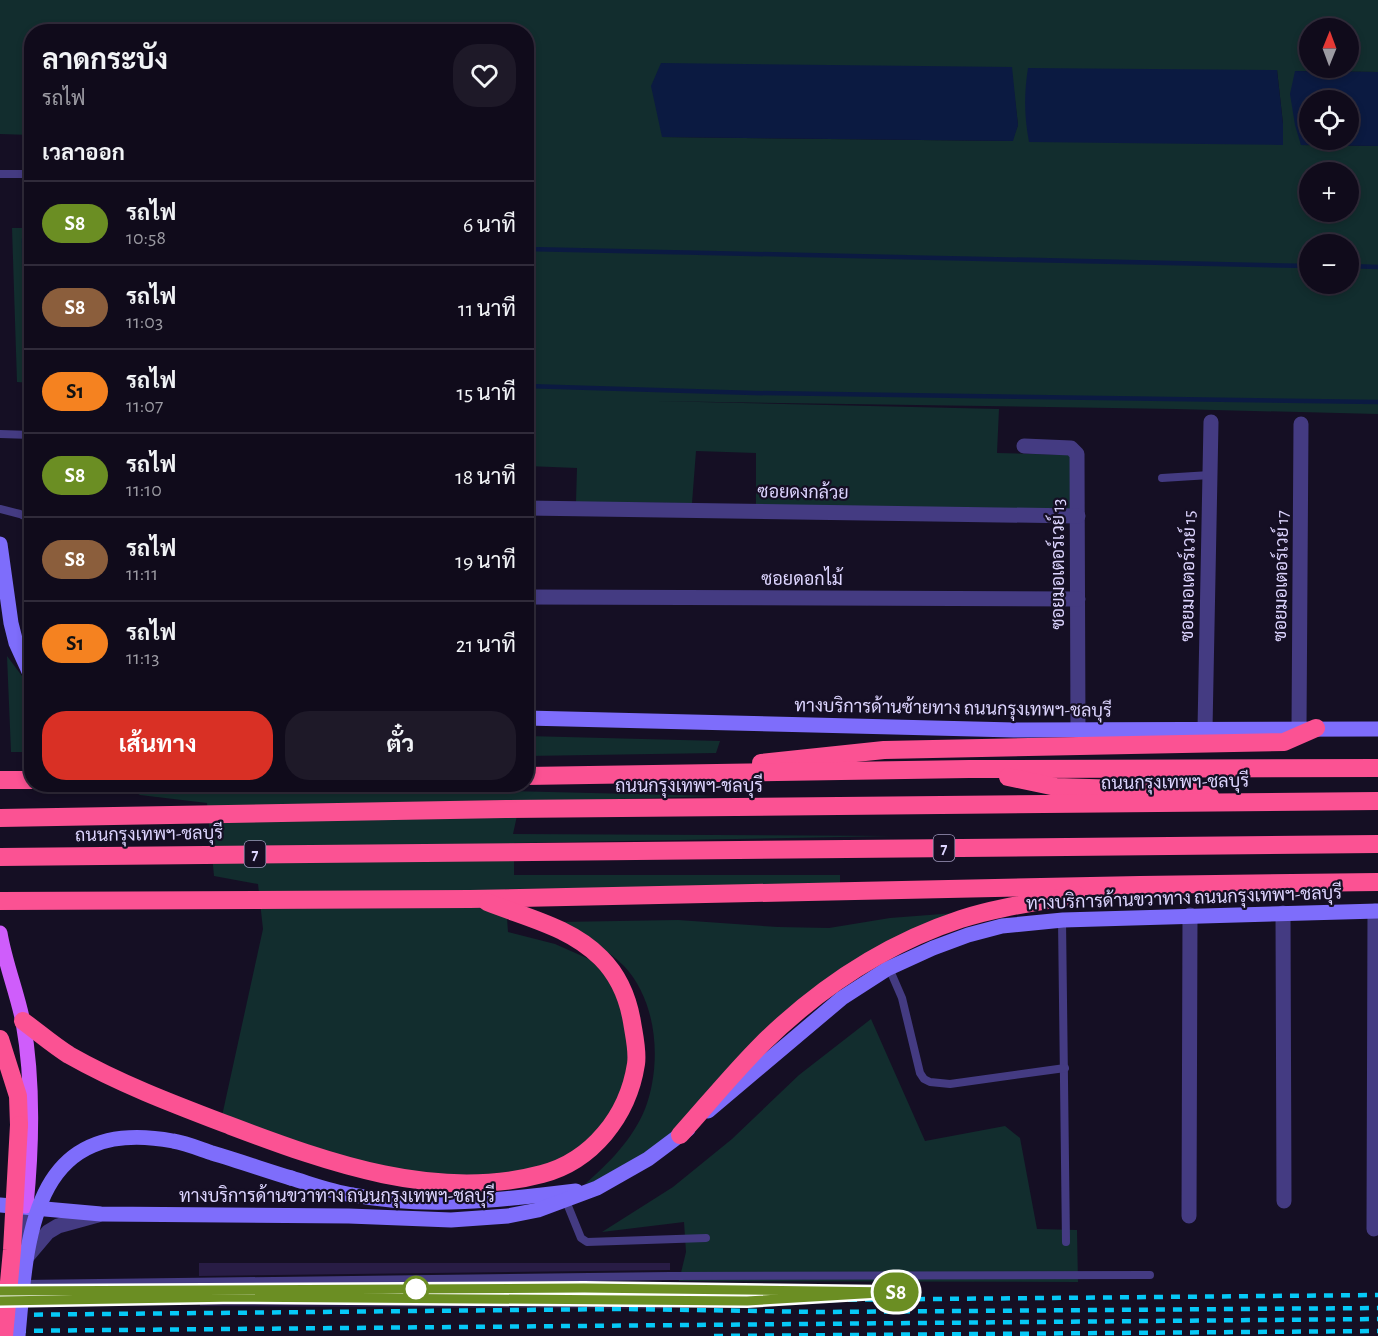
<!DOCTYPE html>
<html lang="th">
<head>
<meta charset="utf-8">
<style>
  :root { --surface:#100b1b; --page:#1e1928; --text:#f1f3f6; --muted:#9c9ba3; --line:#302b3a; --accent:#d93025 }
  body { margin:0; font-family:"Alegreya Sans",Sarabun,sans-serif; background:var(--page); color:var(--text); height:100vh; display:flex; flex-direction:column; font-size:22px; white-space:nowrap }
  * { box-sizing:border-box; margin:0 }
  p { font-size:20px; color:var(--muted) }
  .icon { flex:none; width:33px; height:33px; fill:none; stroke:currentColor; stroke-width:2; stroke-linecap:round; stroke-linejoin:round }
  .map { position:relative; flex:1; overflow:hidden }
  .side { position:absolute; left:24px; top:24px; width:510px; height:768px; display:flex; flex-direction:column; background:var(--surface); border-radius:24px; box-shadow:0 3px 9px #0003,0 0 0 2px var(--line) }
  .side>* { flex:none }
  .badge { padding:0 12px; border-radius:20px; font-size:21px; line-height:39px }
  .needle { width:39px; rotate:1deg }
  .tools { position:absolute; left:1299px; top:18px; display:grid; gap:12px }
  .tools a { display:grid; place-items:center; width:60px; height:60px; border-radius:50%; background:var(--surface); box-shadow:0 3px 9px #0003,0 0 0 2px var(--line); font-size:30px }
  .map>.badge { position:absolute; translate:-50% -50%; box-shadow:0 0 0 3px #fff }
  h2 { padding:0 18px; font-size:22px; line-height:54px }
  .round { display:grid; place-items:center; flex:none; width:63px; height:63px; border-radius:24px; background:var(--page) }
  .headline { display:flex; align-items:center; justify-content:space-between; height:102px; padding:0 18px }
  h1 { font-size:28px; font-weight:700; line-height:45px }
  .cta { display:flex; gap:12px; margin-top:auto; padding:12px 18px }
  .cta a { flex:1; height:69px; border-radius:24px; background:var(--accent); color:#fff; font-size:24px; font-weight:700; line-height:69px; text-align:center }
  .cta a+a { background:var(--page); color:var(--text) }
  ul { padding:0; list-style:none }
  li { display:flex; align-items:center; gap:18px; height:84px; padding:0 18px; border-top:2px solid var(--line) }
  li div { flex:1 }
  li b { display:block; font-size:22px }
  li em { font-style:normal }
  li .badge { min-width:66px; font-weight:700; text-align:center }
  .map>svg:first-child { display:block }
  .green { fill:#122d2e; fill-rule:evenodd }
  .water { fill:#0b1a41; fill-rule:evenodd }
  .lines { fill:none; stroke-linecap:round; stroke-linejoin:round }
  .stream { stroke:#0b1a41; stroke-width:4.5 }
  .building { fill:#281c45 }
  .lane { stroke:#443b82; stroke-width:8 }
  .street { stroke:#443b82; stroke-width:15 }
  .secondary { stroke:#7e6dfb; stroke-width:15 }
  .primary { stroke:#cf5dfb; stroke-width:15 }
  .highway { stroke:#fb5293; stroke-width:18 }
  .rail { stroke:#06c9f7; stroke-width:4.5; stroke-dasharray:9 8; stroke-linecap:butt }
  .secondary-bridge { stroke:#7e6dfb; stroke-width:15 }
  .highway-bridge { stroke:#fb5293; stroke-width:18 }
  .line-casing { stroke:#fff; stroke-width:14 }
  .line { stroke:#6b8e23; stroke-width:9 }
  .stop-dot { fill:#fff; stroke:#6b8e23; stroke-width:3 }
  .labels { text-anchor:middle; stroke-width:4.5; stroke-linejoin:round; paint-order:stroke }
  .shield { fill:#150f24; stroke:#a099bd; stroke-width:1.5 }
  .shield-label { font-size:16px; font-weight:bold; fill:#dcd4fe }
  .street-label { font-size:18px; fill:#dcd4fe; stroke:#150f24 }
</style>
</head>
<body>
<div class="map">
<svg width="1378" height="1336" viewBox="0 0 1378 1336">
  <rect width="100%" height="100%" fill="#150f24"/>
  <g class="green">
    <path d="M 0,0 L 1378,0 L 1378,72 L 1295,71 L 1301,145 L 1378,146 L 1378,414 L 1175,409 L 655,401 L 999,409 L 997,453 L 1070,455 L 1071,509 L 756,505 L 756,453 L 696,451 L 692,503 L 576,502 L 577,468 L 527,466 L 526,32 L 32,32 L 31,135 L 0,134 ZM 1310,28 L 1348,28 L 1348,68 L 1310,68 ZM 1011,67 L 1018,125 L 1012,141 L 663,137 ZM 1277,70 L 1283,124 L 1283,144 L 1029,141 ZM 1310,172 L 1348,172 L 1348,212 L 1310,212 ZM 1310,244 L 1348,244 L 1348,284 L 1310,284 Z"/>
    <path d="M 12,228 L 31,228 L 31,383 L 17,382 Z"/>
    <path d="M 7,656 L 31,688 L 31,752 L 11,752 Z"/>
    <path d="M 527,736 L 720,741 L 716,753 L 527,756 Z"/>
    <path d="M 503,784 L 503,791 L 717,796 L 520,802 L 513,834 L 894,836 L 514,843 L 514,875 L 840,875 L 840,885 L 505,889 L 508,932 L 555,944 L 589,959 L 606,975 L 618,994 L 630,1050 L 625,1086 L 599,1135 L 554,1166 L 484,1179 L 384,1170 L 222,1116 L 263,929 L 258,884 L 214,876 L 207,803 L 140,795 L 124,785 Z"/>
    <path d="M 968,912 L 861,958 L 674,1134 L 610,1177 L 585,1184 C 608,1164 633,1139 645,1109 C 662,1065 658,1002 624,966 C 606,948 581,936 559,922 L 678,920 L 778,927 L 829,928 L 890,918 Z"/>
    <path d="M 871,1019 L 925,1141 L 1005,1126 L 1020,1138 L 1037,1229 L 1077,1230 L 1078,1282 L 679,1281 L 686,1252 L 684,1222 L 602,1232 L 673,1187 L 732,1139 L 799,1075 Z"/>
  </g>
  <g class="water">
    <path d="M 661,63 L 1012,67 L 1018,125 L 1013,141 L 662,137 L 651,86 Z"/>
    <path d="M 1028,68 L 1277,70 L 1283,124 L 1283,145 L 1029,142 C 1024,116 1024,93 1028,68 Z"/>
    <path d="M 1295,71 L 1378,72 L 1378,146 L 1301,145 L 1295,125 L 1290,94 ZM 1310,100 L 1348,100 L 1348,140 L 1310,140 Z"/>
  </g>
  <g class="lines">
    <g class="stream">
      <path d="M 32,238 L 24,239 L 25,364 L 32,369"/>
      <path d="M 526,249 L 1310,266"/>
      <path d="M 1348,266 L 1378,267"/>
      <path d="M 526,386 L 754,393 L 1378,402"/>
    </g>
  </g>
  <g class="building">
    <path d="M 199,1263 L 670,1263 L 670,1270 L 199,1276 Z"/>
    <path d="M 671,1282 L 671,1309 L 200,1306 L 199,1288 Z"/>
  </g>
  <g class="lines">
    <g class="lane">
      <path d="M 0,174 L 32,174"/>
      <path d="M 0,434 L 32,435"/>
      <path d="M 1162,478 L 1210,475"/>
      <path d="M 0,509 L 20,514 L 32,520"/>
      <path d="M 1062,920 L 1066,1242"/>
      <path d="M 889,968 L 902,998 L 920,1073 L 924,1079 L 930,1082 L 950,1084 L 1065,1068"/>
      <path d="M 566,1201 L 581,1238 L 587,1242 L 706,1238"/>
      <path d="M 21,1284 L 670,1276 L 1150,1275"/>
    </g>
    <g class="street">
      <path d="M 1024,446 L 1071,448 L 1077,454 L 1078,731"/>
      <path d="M 526,508 L 1078,516"/>
      <path d="M 526,597 L 1078,599"/>
      <path d="M 1299,728 L 1301,424"/>
      <path d="M 1205,729 L 1211,422"/>
      <path d="M 1283,913 L 1284,1201"/>
      <path d="M 1189,1216 L 1190,915"/>
      <path d="M 1374,1229 L 1375,911"/>
      <path d="M 19,1254 L 26,1206"/>
      <path d="M 26,1258 L 48,1232 L 58,1226 L 98,1215"/>
    </g>
    <g class="secondary">
      <path d="M 0,544 L 11,623 L 16,643 L 31,676"/>
      <path d="M 526,718 L 1014,730 L 1378,729"/>
      <path d="M 708,1111 L 842,998 L 887,969 L 933,948 L 968,935 L 1002,926 L 1063,920 L 1378,911"/>
      <path d="M 291,1178 C 311,1184 332,1192 353,1195 C 427,1209 502,1200 576,1191"/>
      <path d="M 0,1205 L 101,1214 L 349,1216 L 451,1220 L 508,1216 L 538,1210 L 597,1188 L 648,1159 L 688,1129"/>
    </g>
    <path class="primary" d="M 0,933 C 5,963 17,992 23,1022 C 34,1083 32,1145 26,1206"/>
    <g class="highway">
      <path d="M 761,763 L 884,750 L 1284,742 L 1316,728"/>
      <path d="M 526,776 L 969,769 L 1378,768"/>
      <path d="M 1008,777 L 1056,787 L 1189,791 L 1210,796"/>
      <path d="M 0,780 L 32,780"/>
      <path d="M 0,818 L 506,809 L 1378,801"/>
      <path d="M 0,857 L 1378,844"/>
      <path d="M 0,901 L 470,899 L 1140,885 L 1378,882"/>
      <path d="M 23,1021 C 38,1032 53,1045 69,1055 C 120,1084 176,1105 231,1126 C 329,1163 437,1202 542,1174 C 592,1161 628,1116 636,1064 C 638,1051 634,1035 632,1022 C 628,998 619,976 601,958 C 570,927 527,918 487,902"/>
      <path d="M 0,1039 L 18,1096 L 19,1125"/>
      <path d="M 680,1135 C 707,1105 733,1073 762,1044 C 819,988 885,944 961,919 C 998,907 1038,902 1076,895"/>
    </g>
    <g class="rail">
      <path d="M 339,1289 L 584,1288 L 852,1292"/>
      <path d="M 0,1291 L 117,1290"/>
      <path d="M 0,1301 L 238,1297 L 598,1300"/>
      <path d="M 712,1301 L 1378,1295"/>
      <path d="M 0,1315 L 624,1309 L 823,1312 L 1378,1308"/>
      <path d="M 0,1331 L 1378,1319"/>
      <path d="M 714,1336 L 1378,1331"/>
    </g>
    <path class="secondary-bridge" d="M 18,1336 C 27,1233 33,1115 173,1141 C 186,1143 200,1149 212,1153 C 239,1161 265,1170 291,1178"/>
    <path class="highway-bridge" d="M 4,1336 L 12,1250 L 19,1125"/>
  </g>
  <g class="lines">
    <defs>
      <path id="line" d="M 0,1291 L 584,1288 L 896,1292 L 747,1301 L 238,1297 L 0,1301"/>
    </defs>
    <use href="#line" class="line-casing"/>
    <use href="#line" class="line"/>
  </g>
  <circle class="stop-dot" cx="416" cy="1289" r="12"/>
  <g class="labels">
    <g class="shield">
      <rect x="933.5" y="835" width="21" height="26" rx="4.5"/>
      <rect x="244.5" y="841" width="21" height="26" rx="4.5"/>
    </g>
    <g class="shield-label">
      <text x="944" y="854">7</text>
      <text x="255" y="860">7</text>
    </g>
    <g class="street-label">
      <text transform="translate(803 492) rotate(1)" y="6">ซอยดงกล้วย</text>
      <text transform="translate(1058 564) rotate(-90)" y="6">ซอยมอเตอร์เวย์ 13</text>
      <text transform="translate(1188 576) rotate(-89)" y="6">ซอยมอเตอร์เวย์ 15</text>
      <text transform="translate(1281 576) rotate(-89)" y="6">ซอยมอเตอร์เวย์ 17</text>
      <text x="802" y="585">ซอยดอกไม้</text>
      <text transform="translate(953 708) rotate(1)" y="6">ทางบริการด้านซ้ายทาง ถนนกรุงเทพฯ-ชลบุรี</text>
      <text transform="translate(1175 782) rotate(-1)" y="6">ถนนกรุงเทพฯ-ชลบุรี</text>
      <text x="689" y="792">ถนนกรุงเทพฯ-ชลบุรี</text>
      <text transform="translate(149 834) rotate(-1)" y="6">ถนนกรุงเทพฯ-ชลบุรี</text>
      <text transform="translate(1184 898) rotate(-2)" y="6">ทางบริการด้านขวาทาง ถนนกรุงเทพฯ-ชลบุรี</text>
      <text x="337" y="1202">ทางบริการด้านขวาทาง ถนนกรุงเทพฯ-ชลบุรี</text>
    </g>
  </g>
</svg>
<div class="tools">
<a><svg class="needle" viewBox="-14 -14 28 28"><path d="M0-13l5 13h-10z" fill="#e53935"/><path d="M0 13l5-13h-10z" fill="#9c9ba3"/></svg></a>
<a><svg class="icon" aria-label="locate" viewBox="0 0 24 24"><circle cx="12" cy="12" r="6"/><path d="M12 2v4M12 18v4M2 12h4M18 12h4"/></svg></a>
<a>+</a>
<a>−</a>
</div>
<b class="badge" style="left:896px;top:1292px;background:#6b8e23;color:#fff">S8</b>
<section class="side">
<div class="headline"><div><h1>ลาดกระบัง</h1><p>รถไฟ</p></div><a class="round"><svg class="icon" aria-label="heart" viewBox="0 0 24 24"><path d="M12 20l-8-8c-3-5 5-10 8-4 3-6 11-1 8 4z"/></svg></a></div>
<h2>เวลาออก</h2>
<ul>
<li><span class="badge" style="background:#6b8e23;color:#fff">S8</span><div><b>รถไฟ</b><p>10:58</p></div><em>6 นาที</em></li>
<li><span class="badge" style="background:#8b5e3c;color:#fff">S8</span><div><b>รถไฟ</b><p>11:03</p></div><em>11 นาที</em></li>
<li><span class="badge" style="background:#f58220;color:#111">S1</span><div><b>รถไฟ</b><p>11:07</p></div><em>15 นาที</em></li>
<li><span class="badge" style="background:#6b8e23;color:#fff">S8</span><div><b>รถไฟ</b><p>11:10</p></div><em>18 นาที</em></li>
<li><span class="badge" style="background:#8b5e3c;color:#fff">S8</span><div><b>รถไฟ</b><p>11:11</p></div><em>19 นาที</em></li>
<li><span class="badge" style="background:#f58220;color:#111">S1</span><div><b>รถไฟ</b><p>11:13</p></div><em>21 นาที</em></li>
</ul>
<div class="cta"><a>เส้นทาง</a><a>ตั๋ว</a></div>
</section>
</div>
</body>
</html>
